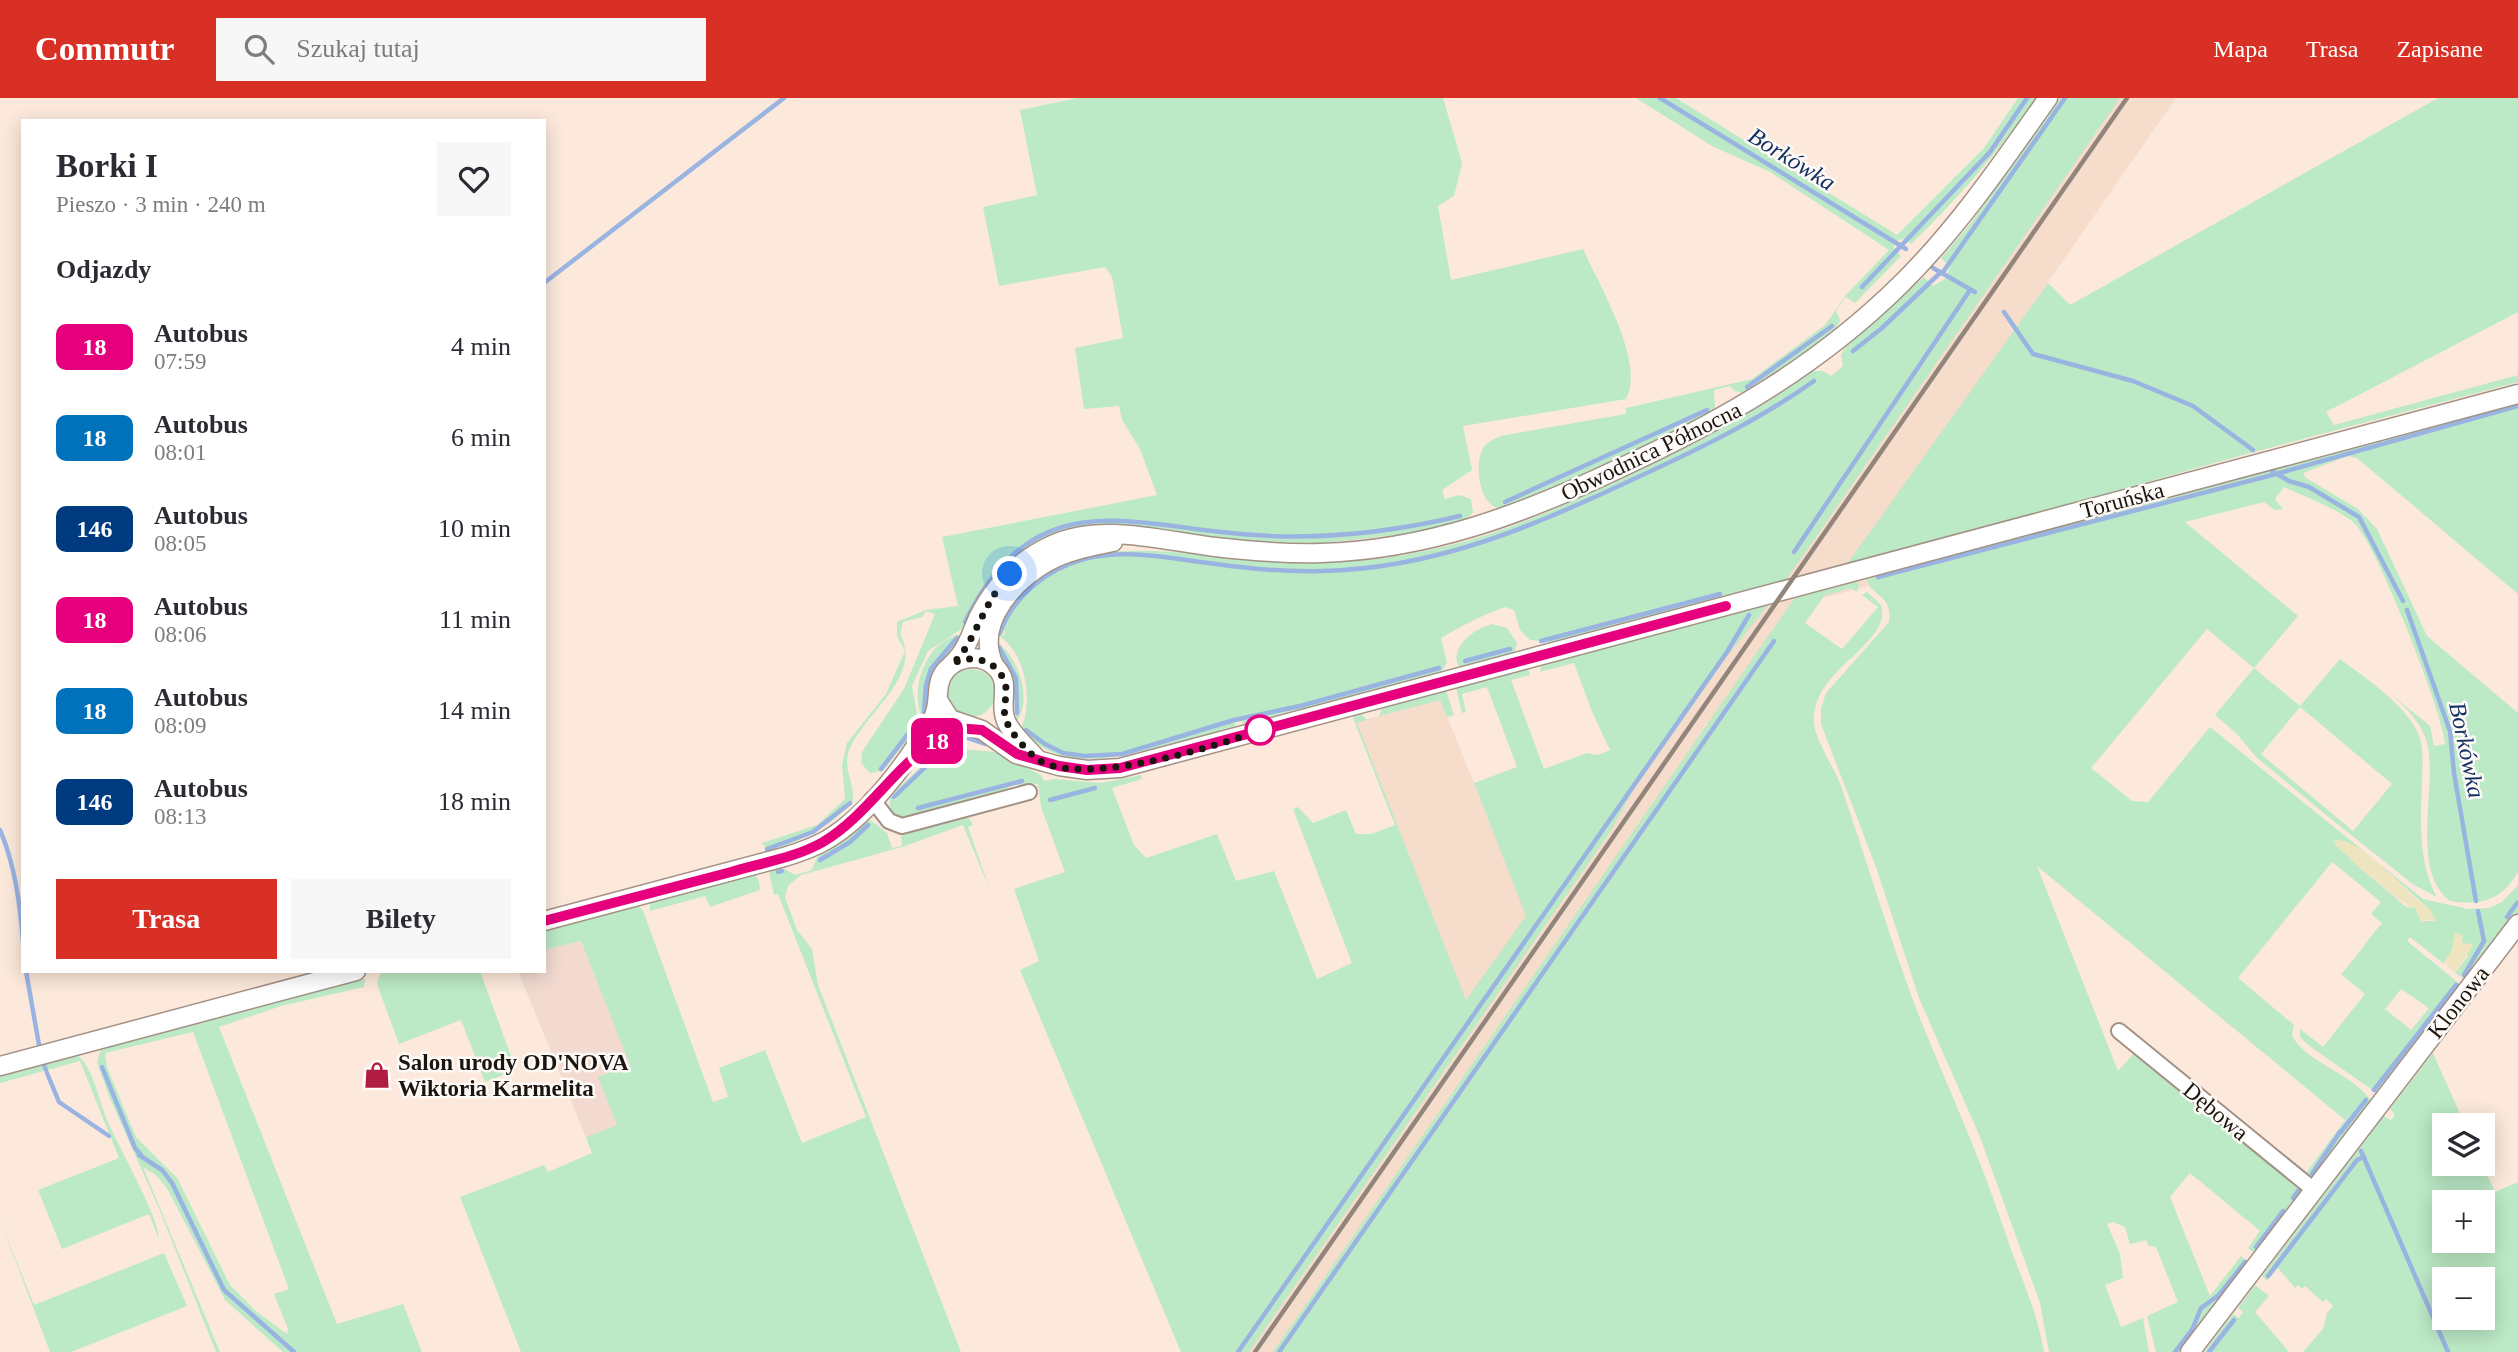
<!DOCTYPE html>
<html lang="pl">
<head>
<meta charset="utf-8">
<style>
  :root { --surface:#fff; --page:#f7f7f7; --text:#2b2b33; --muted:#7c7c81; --accent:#d93025 }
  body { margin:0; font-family:"Times New Roman",serif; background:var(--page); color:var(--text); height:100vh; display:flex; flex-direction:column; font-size:26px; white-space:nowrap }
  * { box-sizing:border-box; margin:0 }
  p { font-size:23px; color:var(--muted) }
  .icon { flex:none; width:38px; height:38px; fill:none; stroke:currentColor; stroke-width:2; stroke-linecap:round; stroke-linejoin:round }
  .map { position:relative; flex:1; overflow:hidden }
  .panel { position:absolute; left:21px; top:21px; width:525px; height:854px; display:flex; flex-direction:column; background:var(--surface); border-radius:0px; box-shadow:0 4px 18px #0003 }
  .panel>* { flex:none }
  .badge { padding:0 14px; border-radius:10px; font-size:24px; line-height:46px }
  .buttons { position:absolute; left:2432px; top:1015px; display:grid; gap:14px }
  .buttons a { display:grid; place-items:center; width:63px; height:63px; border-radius:0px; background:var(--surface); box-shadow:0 4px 18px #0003; font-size:35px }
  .you { position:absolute; width:35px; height:35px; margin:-18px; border:5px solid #fff; border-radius:50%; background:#1a73e8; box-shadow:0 0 0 10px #1a73e833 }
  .map>.badge { position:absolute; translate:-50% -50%; box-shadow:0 0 0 4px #fff }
  h2 { padding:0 35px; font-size:26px; line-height:63px }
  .round { display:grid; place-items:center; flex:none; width:74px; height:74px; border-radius:0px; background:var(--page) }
  .head { display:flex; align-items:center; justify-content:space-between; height:119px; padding:0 35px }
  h1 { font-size:33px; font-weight:800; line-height:52px }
  .cta { display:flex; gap:14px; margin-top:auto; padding:14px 35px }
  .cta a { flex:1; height:80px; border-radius:0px; background:var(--accent); color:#fff; font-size:28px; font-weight:800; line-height:80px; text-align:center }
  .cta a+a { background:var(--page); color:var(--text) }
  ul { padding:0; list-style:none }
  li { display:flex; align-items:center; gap:21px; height:91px; padding:0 35px }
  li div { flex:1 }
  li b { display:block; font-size:26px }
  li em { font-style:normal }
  li .badge { min-width:77px; font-weight:700; text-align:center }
  header { display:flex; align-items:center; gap:42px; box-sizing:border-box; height:98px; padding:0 35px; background:var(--accent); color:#fff }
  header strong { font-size:33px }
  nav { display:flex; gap:38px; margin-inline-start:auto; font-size:24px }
  .search { width:490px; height:63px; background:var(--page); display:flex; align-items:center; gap:18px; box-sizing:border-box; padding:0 24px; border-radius:0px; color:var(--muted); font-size:26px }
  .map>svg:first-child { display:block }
  .commercial { fill:#f2dad0 }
  .built { fill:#f6dcca }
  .green { fill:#bce9c6; fill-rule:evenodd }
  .sand { fill:#eee4bf }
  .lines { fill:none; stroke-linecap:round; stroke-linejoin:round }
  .stream { stroke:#9ab4e2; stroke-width:4.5 }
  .minor-casing { stroke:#a39185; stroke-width:18 }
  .tertiary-casing { stroke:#a39185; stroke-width:21 }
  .minor { stroke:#fff; stroke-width:14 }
  .tertiary { stroke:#fff; stroke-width:18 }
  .rail { stroke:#92857c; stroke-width:4.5 }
  .line-casing { stroke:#fff; stroke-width:16 }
  .line { stroke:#e6007e; stroke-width:10 }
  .walk { stroke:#1b1510; stroke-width:7; stroke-dasharray:0 12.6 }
  .stop-dot { fill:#fff; stroke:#e6007e; stroke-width:3.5 }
  .labels { text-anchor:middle; stroke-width:5; stroke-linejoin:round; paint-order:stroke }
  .street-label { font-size:23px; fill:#1b1510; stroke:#fefaf7 }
  .poi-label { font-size:23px; font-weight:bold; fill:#1b1510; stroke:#fefaf7; text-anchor:start }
  .water-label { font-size:24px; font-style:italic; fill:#133066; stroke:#fefaf7 }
</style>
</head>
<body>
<header>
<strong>Commutr</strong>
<div class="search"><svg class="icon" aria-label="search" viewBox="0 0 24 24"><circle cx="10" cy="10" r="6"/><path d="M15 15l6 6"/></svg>Szukaj tutaj</div>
<nav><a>Mapa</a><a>Trasa</a><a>Zapisane</a></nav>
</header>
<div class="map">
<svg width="2518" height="1254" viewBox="0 0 2518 1254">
  <rect width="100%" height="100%" fill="#fce9dc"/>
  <path class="commercial" d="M 581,843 L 630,967 L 618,1027 L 586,1039 L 518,873 L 544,873 L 544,852 Z"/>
  <path class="built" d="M 2079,0 L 2176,0 L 1862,452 L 1869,488 L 1819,501 L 1298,1254 L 1223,1254 L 1466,904 L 1356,624 L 1440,601 L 1527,817 Z"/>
  <g class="green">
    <path d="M 1077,0 L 1443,0 L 1462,65 L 1454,98 L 1438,108 L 1451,182 L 1583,151 C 1599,187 1646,265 1626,301 L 1463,328 L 1472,372 L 1442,392 L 1445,401 L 1459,397 L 1471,401 L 1473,414 L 1465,423 L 1415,435 L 1323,445 L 1254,444 L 1107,426 L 1064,433 L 966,528 L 928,553 L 912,588 L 919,627 L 914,624 L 910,628 L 915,632 L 886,669 L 882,666 L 879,670 L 882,673 L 870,675 L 861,665 L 862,654 L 904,591 L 935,516 L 926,513 L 922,519 L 903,524 L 900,536 C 924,579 862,616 849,653 C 842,672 857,688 852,705 L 849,702 L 845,706 L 848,709 C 825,732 799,743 769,754 L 762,745 L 817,727 L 845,701 L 842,667 L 847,645 L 886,596 L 905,553 L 897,538 L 897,524 L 926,512 L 958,508 L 942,439 L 1157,397 L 1140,351 L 1122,322 L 1119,308 L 1084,311 L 1075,250 L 1123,240 L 1112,179 L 1105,169 L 999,188 L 983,109 L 1037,97 L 1020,12 Z"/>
    <path d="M 1636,0 L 1676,0 L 1897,137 L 1984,50 L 2018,0 L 2036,0 C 1999,53 1958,101 1911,146 L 1905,141 L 1898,142 L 1893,149 L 1901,158 L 1855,205 L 1846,199 L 1836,212 L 1840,222 C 1831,248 1769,280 1745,295 L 1734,293 L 1730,288 L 1714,292 L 1715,312 C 1702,326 1514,412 1499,410 C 1479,407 1474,367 1483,350 C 1487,344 1494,341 1500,338 L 1626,316 L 1626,310 L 1752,281 L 1825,227 L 1846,197 L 1889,152 L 1770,74 L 1712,48 Z"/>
    <path d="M 2059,0 L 2120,0 L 1784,485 L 1561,545 L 1530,542 L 1520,532 L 1514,512 L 1505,509 C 1482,517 1462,528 1441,540 L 1447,564 L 1441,575 L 1296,616 L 1295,612 L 1243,626 L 1242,623 L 1235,625 L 1235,628 L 1220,632 L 1221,636 L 1174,649 L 1173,645 C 1124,658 1058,679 1021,630 C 1034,604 1025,551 997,537 L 1004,537 L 1005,533 L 999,530 C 1044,414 1198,462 1290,465 C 1343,467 1396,460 1447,448 C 1506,434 1561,409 1615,383 C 1684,351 1751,318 1813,273 L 1823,273 L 1831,278 L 1843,268 L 1841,257 L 1844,251 L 1924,179 L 1933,188 L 1945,181 L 1950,169 L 1941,160 L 1971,125 Z"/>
    <path d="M 2438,0 L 2518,0 L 2518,214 L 2326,314 L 2334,327 L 2518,277 L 2518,284 L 2243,357 L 1845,469 L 2048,185 L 2070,207 Z"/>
    <path d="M 2518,303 L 2518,496 L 2357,360 L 2348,358 L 2303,375 L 2306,380 L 2358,411 L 2377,431 L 2427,538 L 2518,615 L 2518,774 C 2502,802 2481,808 2450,803 C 2409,773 2438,687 2427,645 C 2422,625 2407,611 2392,597 L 2430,628 L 2434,648 L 2445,646 C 2443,614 2377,449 2356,427 C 2342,412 2303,398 2284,389 L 2275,401 L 2283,411 L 2275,412 L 2264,404 L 2185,424 L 2298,518 L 2254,570 L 2300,608 L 2340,561 C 2365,580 2404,605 2418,635 C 2425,652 2422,670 2422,688 C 2420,723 2419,768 2437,799 L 2414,787 L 2326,717 L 2256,659 L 2237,636 L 2215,617 L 2254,570 L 2207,531 L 2091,670 L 2132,703 L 2148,704 L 2210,629 L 2423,801 L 2468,811 L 2489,810 L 2502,804 L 2518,787 L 2518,817 L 2470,879 L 2465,881 L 2455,875 L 2468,858 L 2461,843 L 2463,837 L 2454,842 L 2452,852 L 2444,866 L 2410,839 L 2407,843 L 2461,887 L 2378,996 L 2308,947 L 2300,939 L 2300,931 L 2323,949 L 2365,896 L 2341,876 C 2357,859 2367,842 2382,825 L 2371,816 L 2381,804 L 2332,764 L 2238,880 L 2294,927 L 2292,937 C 2303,963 2354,976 2371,1003 L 2314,1079 L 2306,1075 L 2345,1022 L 2037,768 L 2118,973 L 2134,955 L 2296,1088 L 2300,1098 L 2257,1157 L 2248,1150 L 2260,1133 L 2190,1075 L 2170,1099 L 2210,1198 L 2241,1158 L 2250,1167 L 2183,1254 L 2156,1254 L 2147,1218 L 2178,1204 L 2156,1149 L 2149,1148 L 2146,1142 L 2130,1146 L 2125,1129 L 2113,1124 L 2107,1126 L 2120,1156 L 2123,1180 L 2105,1187 L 2121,1229 L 2143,1220 L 2149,1254 L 2049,1254 L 2040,1205 L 1980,1039 L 1919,900 L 1876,769 L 1821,626 L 1821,610 L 1826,595 L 1889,524 C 1893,494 1868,499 1866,478 ZM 2300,609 L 2392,686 L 2353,733 L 2261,656 ZM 2333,745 L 2368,756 L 2430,812 L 2436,823 L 2421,823 L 2415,810 L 2406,809 ZM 2401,891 L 2429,910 L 2411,932 L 2385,911 Z"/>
    <path d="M 1853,481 L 1859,486 L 1857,494 L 1850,490 L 1824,498 L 1805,525 L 1842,551 L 1878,509 L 1862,497 L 1867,494 L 1881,507 C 1894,549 1799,574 1816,635 C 1822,653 1834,670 1841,688 C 1868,766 1891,846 1921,923 C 1950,994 1981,1061 2005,1134 C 2019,1177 2036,1207 2044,1254 L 1273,1254 L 1798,495 Z"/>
    <path d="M 1773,501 L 1728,557 L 1634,691 L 1610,734 L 1249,1254 L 1181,1254 L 1020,872 L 1039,863 L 1014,791 L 1065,774 L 1041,709 L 1038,686 L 1013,687 L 994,697 L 909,720 L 899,719 L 890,712 L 890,698 L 895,702 L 898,698 L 894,694 L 937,654 L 940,657 L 944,654 L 941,649 L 995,654 L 1041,677 L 1044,683 L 1055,681 L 1101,685 L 1141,677 L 1142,681 L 1112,690 L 1134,747 L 1146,760 L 1217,736 L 1236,783 L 1274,773 L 1317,881 L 1352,865 L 1293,711 L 1298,709 L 1313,725 L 1346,712 L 1356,736 L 1371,736 L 1395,727 L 1353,620 L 1352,614 L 1359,614 L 1367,622 L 1357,625 L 1466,902 L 1526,818 L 1474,685 L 1517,669 L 1487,589 L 1462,596 L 1466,614 L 1462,615 L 1456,590 L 1458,586 L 1528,570 L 1532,584 L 1530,577 L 1511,582 L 1544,671 L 1587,655 L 1598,657 L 1610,652 L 1592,614 L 1574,565 L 1540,574 L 1541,566 Z"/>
    <path d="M 1492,526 L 1507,530 L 1517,545 L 1515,553 C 1501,563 1475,574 1458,568 C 1450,548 1475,530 1492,526 Z"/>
    <path d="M 964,536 L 960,540 L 956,539 L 957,549 L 933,573 L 928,587 L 928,611 L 923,610 L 921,614 L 925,617 L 923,621 C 908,591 927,539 964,536 Z"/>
    <path d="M 997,545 C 1019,558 1033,603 1016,624 L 1014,585 L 999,558 L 998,554 L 1002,552 Z"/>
    <circle cx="971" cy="595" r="24"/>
    <path d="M 1445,589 L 1454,617 L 1447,619 L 1440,602 L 1379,618 L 1383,607 Z"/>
    <path d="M 961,719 L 969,720 L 973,727 L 968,729 L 990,792 L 963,727 L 902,749 L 801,777 L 788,788 L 785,799 L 797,832 L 812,851 L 818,887 L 961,1254 L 521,1254 L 460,1099 L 544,1067 L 548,1074 L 592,1055 L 586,1039 L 617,1027 L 598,979 L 630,967 L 581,843 L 544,852 L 544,830 L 637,805 L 643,813 L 713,1004 L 728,999 L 719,970 L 765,952 L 802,1045 L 866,1019 L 778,796 L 774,797 L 769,775 L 777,771 L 779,776 L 784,774 L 783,770 L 795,777 L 812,772 L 817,759 L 870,722 L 887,735 L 892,750 L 902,748 L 901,738 Z"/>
    <path d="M 754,775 L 759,783 L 760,792 L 710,809 L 705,798 L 650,813 L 650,802 Z"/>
    <path d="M 381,873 L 480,873 L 516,972 L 485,984 L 461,922 L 399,946 L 377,886 Z"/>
    <path d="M 358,879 L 365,882 L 364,889 L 281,908 L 219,929 L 337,1226 L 403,1206 L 422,1254 L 283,1254 L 225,1202 L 168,1092 L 157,1078 L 143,1069 L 220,1254 L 216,1254 L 160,1113 L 108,996 L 97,964 L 101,950 ZM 193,934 L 289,1191 L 274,1196 L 288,1231 L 287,1236 L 257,1214 L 230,1187 L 177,1080 L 136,1039 L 107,969 L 105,955 Z"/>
    <path d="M 2433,955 L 2465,1027 L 2445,1027 L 2445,1066 L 2482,1066 L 2495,1094 L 2518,1084 L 2518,1254 L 2303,1254 L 2323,1231 L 2327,1215 L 2333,1208 L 2326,1201 L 2323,1204 L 2305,1188 L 2302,1191 L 2298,1187 L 2295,1190 L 2278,1170 L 2267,1183 L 2262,1178 L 2384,1018 L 2391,1022 L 2395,1017 L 2390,1011 ZM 2445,1104 L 2483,1104 L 2483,1143 L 2445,1143 ZM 2445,1181 L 2483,1181 L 2483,1220 L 2445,1220 Z"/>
    <path d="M 74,956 C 91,961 100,1005 107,1022 C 118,1048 159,1119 159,1141 L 149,1116 L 62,1151 L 38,1092 L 119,1060 L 80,963 L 0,985 L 0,974 Z"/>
    <path d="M 0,1122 L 34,1207 L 164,1155 L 187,1208 L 71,1254 L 50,1254 Z"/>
    <path d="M 2255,1187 L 2269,1198 L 2255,1214 L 2289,1254 L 2204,1254 L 2233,1216 L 2239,1220 L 2243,1214 L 2238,1210 Z"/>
  </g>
  <g class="sand">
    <path d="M 2334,742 C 2362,739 2405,795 2430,812 L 2436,823 L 2425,822 L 2422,825 L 2415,810 C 2402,808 2337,753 2334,742 Z"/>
    <path d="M 2455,835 L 2461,836 L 2463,845 L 2472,846 L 2472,849 L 2455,875 L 2444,864 L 2452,852 Z"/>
  </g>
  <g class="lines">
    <g class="stream">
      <path d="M 1660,0 L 1906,151"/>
      <path d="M 1933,170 L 1975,194"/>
      <path d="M 1943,174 L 2065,0"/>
      <path d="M 544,185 L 784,0"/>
      <path d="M 1862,189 L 1990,54 L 2027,0"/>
      <path d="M 2004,214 L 2033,256 L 2133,283 L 2193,308 L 2253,352"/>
      <path d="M 1853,253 L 1882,230 L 1941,174"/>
      <path d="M 1747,289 L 1832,228"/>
      <path d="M 2272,373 L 2289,383 L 2309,389 L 2359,419 L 2403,503"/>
      <path d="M 1505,404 L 1707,312"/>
      <path d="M 1794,454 L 1970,192"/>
      <path d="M 1878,479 L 2276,376 L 2518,308"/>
      <path d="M 2407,512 L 2450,633 L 2454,675 L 2476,803"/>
      <path d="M 965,524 C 1036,381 1129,429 1255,437 C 1324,442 1392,434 1460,418"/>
      <path d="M 1000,535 C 1013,498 1047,471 1084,461 C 1128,450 1172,461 1216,466 C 1251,471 1286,474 1321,473 C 1436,471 1537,427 1638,379 C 1699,351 1759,322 1814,283"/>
      <path d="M 1541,543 L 1720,496"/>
      <path d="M 999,549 L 1016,580 L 1017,615"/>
      <path d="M 1465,563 L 1510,551"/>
      <path d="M 924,614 L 926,587 L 931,571 L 957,540"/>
      <path d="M 1026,632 L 1045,646 L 1063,655 L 1085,658 L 1122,656 L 1234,622 L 1300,608 L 1439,570"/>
      <path d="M 953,643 L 968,640 L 986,646"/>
      <path d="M 881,671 L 915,627"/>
      <path d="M 894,699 L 942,653"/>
      <path d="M 1050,702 L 1095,690"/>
      <path d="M 918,710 L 1022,683"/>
      <path d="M 0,732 C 15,767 20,806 23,844"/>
      <path d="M 767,751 L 813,734 L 850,705"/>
      <path d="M 820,762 L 850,744 L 868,727"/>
      <path d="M 778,774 L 782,773"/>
      <path d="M 2507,819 L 2517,805"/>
      <path d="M 26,873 L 39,947"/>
      <path d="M 2464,877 L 2484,843 L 2478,813"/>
      <path d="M 44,967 L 46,972"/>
      <path d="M 102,969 L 135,1050 L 141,1057"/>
      <path d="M 47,975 L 59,1004 L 109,1038"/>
      <path d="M 2374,992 L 2456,887"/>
      <path d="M 2341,1034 L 2366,1002"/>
      <path d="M 2361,1053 L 2448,1254"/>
      <path d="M 139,1057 L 162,1072 L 172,1085 L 224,1192 L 294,1254"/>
      <path d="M 2312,1076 L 2340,1034"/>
      <path d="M 2293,1100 L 2298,1093"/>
      <path d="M 2256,1149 L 2283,1113"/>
      <path d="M 2268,1178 L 2357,1062 L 2364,1059"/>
      <path d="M 1238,1254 L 1727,554 L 1749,517"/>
      <path d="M 1279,1254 L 1774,543"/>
      <path d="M 2175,1254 L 2192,1232 L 2201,1210 L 2219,1197 L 2245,1164"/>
      <path d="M 2209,1254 L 2234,1222"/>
    </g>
    <defs>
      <g id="minor">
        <path d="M 872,701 L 889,723 L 902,728 L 1029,694"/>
        <path d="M 2119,933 L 2314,1092"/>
      </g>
      <g id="tertiary">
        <path d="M 952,566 C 966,554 971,536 978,520 C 994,488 1019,462 1052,447 C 1100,424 1163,443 1215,449 C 1250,453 1285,456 1321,455 C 1427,452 1523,416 1618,371 C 1722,323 1818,268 1900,187 C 1957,131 2002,65 2048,0"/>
        <path d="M 995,569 C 972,525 1017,478 1055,460 C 1074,451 1094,448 1113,444"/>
        <path d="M 938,602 L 950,621 L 982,632 L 1016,656 L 1059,668 L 1087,672 L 1120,670 L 2518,296"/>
        <path d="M 911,659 C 931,650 944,632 966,629"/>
        <path d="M 544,823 L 773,762 C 789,758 804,753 819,746 C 864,724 908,664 932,622 C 942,605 933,587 946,572 C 958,558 980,556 994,568 C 1013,584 998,604 1006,623 C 1012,637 1027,649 1036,660"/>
        <path d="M 0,968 L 356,873"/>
        <path d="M 2190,1254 L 2518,826"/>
      </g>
    </defs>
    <use href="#minor" class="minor-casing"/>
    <use href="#tertiary" class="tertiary-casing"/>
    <use href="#minor" class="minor"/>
    <use href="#tertiary" class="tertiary"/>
    <path class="rail" d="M 1255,1254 L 2127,0"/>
  </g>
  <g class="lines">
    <defs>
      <path id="line" d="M 544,823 C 607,807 669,790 731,774 C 761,765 795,760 823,744 C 873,714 900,657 956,630 L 982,632 L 1017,656 L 1059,668 L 1087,672 L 1120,670 L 1726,508"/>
    </defs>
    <use href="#line" class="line-casing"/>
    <use href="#line" class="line"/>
    <path class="walk" d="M 1010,476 C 984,502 974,548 952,566 C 974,554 1002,564 1006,590 C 1007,601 1002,611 1006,622 C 1010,634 1026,652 1036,660 C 1075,691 1217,649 1260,632"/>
  </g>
  <defs>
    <symbol id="shop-bare" viewBox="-9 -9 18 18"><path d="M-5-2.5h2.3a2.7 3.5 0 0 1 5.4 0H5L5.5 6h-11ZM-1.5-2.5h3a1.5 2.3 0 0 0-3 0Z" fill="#b01c43" stroke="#fefaf7" stroke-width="2.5" paint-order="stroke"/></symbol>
  </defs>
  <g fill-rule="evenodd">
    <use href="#shop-bare" x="358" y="958" width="38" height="38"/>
  </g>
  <circle class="stop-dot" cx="1260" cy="632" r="14"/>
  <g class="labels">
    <g class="street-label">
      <text transform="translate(1651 353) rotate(-26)" y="8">Obwodnica Północna</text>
      <text transform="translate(2122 402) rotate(-15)" y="8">Toruńska</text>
      <text transform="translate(2458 904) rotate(-52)" y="8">Klonowa</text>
      <text transform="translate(2216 1013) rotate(40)" y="8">Dębowa</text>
    </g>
    <g class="poi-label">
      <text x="398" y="972">Salon urody OD'NOVA<tspan x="398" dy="26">Wiktoria Karmelita</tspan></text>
    </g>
    <g class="water-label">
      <text transform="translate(1792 61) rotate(32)" y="8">Borkówka</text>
      <text transform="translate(2467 652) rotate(78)" y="8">Borkówka</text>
    </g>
  </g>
</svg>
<div class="buttons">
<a><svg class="icon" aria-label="layers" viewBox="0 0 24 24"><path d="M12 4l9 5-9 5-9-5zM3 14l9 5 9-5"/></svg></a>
<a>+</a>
<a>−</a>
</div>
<div class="you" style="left:1010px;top:476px"></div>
<b class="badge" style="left:937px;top:643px;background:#e6007e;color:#fff">18</b>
<section class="panel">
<div class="head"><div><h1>Borki I</h1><p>Pieszo · 3 min · 240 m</p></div><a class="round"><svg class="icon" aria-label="heart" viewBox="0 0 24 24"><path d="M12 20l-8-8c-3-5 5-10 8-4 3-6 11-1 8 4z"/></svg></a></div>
<h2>Odjazdy</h2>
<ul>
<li><span class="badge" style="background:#e6007e;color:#fff">18</span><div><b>Autobus</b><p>07:59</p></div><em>4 min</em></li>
<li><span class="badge" style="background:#0072bc;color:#fff">18</span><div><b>Autobus</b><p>08:01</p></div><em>6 min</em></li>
<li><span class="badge" style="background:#003b80;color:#fff">146</span><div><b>Autobus</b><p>08:05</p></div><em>10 min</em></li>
<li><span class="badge" style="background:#e6007e;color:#fff">18</span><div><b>Autobus</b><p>08:06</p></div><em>11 min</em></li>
<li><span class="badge" style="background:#0072bc;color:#fff">18</span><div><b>Autobus</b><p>08:09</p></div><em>14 min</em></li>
<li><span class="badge" style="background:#003b80;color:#fff">146</span><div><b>Autobus</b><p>08:13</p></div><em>18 min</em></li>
</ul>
<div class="cta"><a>Trasa</a><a>Bilety</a></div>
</section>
</div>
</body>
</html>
